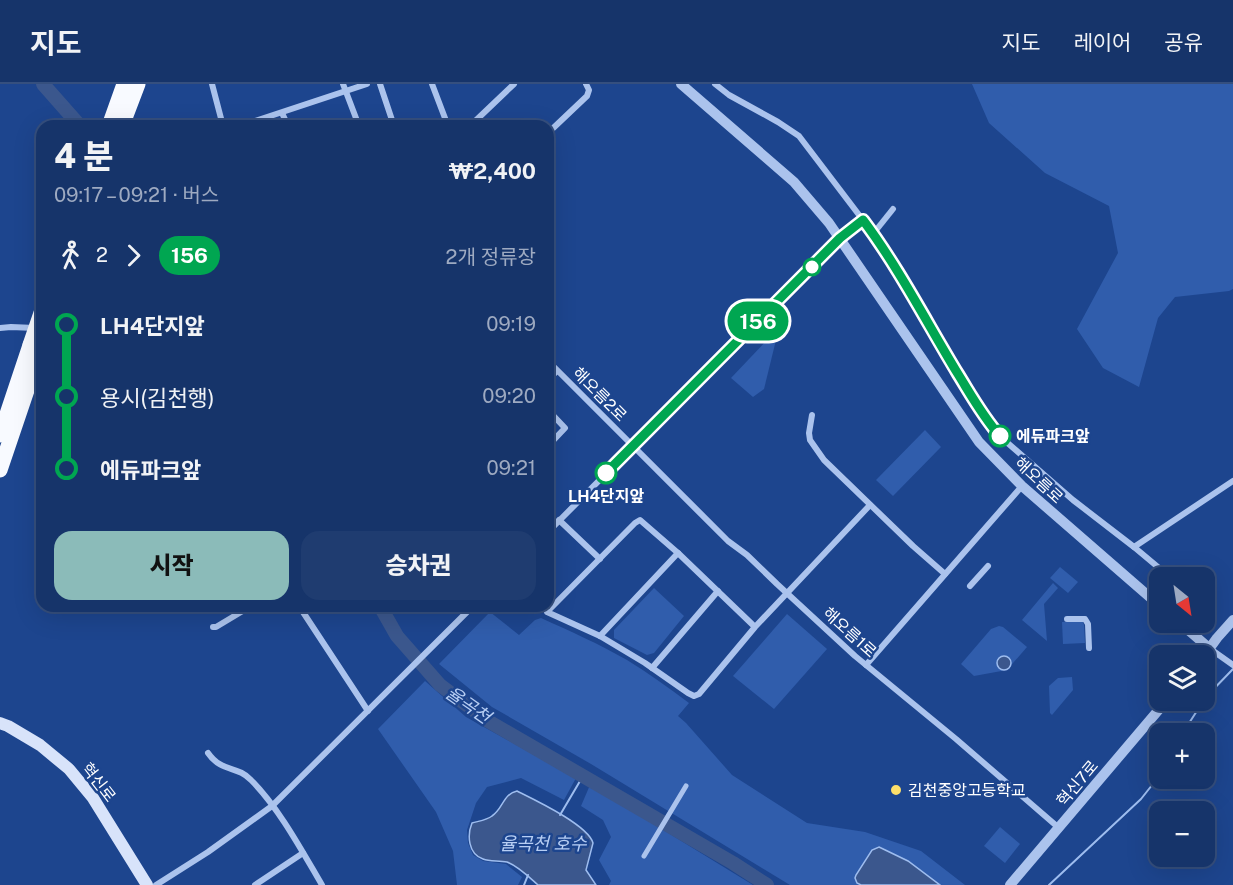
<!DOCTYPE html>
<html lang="ko">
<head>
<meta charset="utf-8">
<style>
  :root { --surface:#16346a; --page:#1f3c70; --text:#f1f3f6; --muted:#9eaac1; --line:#354f7e; --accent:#8bbbb9 }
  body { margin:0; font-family:"Public Sans","Noto Sans KR",sans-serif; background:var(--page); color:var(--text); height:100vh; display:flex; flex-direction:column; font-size:22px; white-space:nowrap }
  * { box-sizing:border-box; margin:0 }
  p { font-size:20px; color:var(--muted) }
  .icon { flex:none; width:33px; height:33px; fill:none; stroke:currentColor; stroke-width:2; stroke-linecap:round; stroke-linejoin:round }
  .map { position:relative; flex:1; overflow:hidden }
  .details { position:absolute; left:36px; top:36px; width:518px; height:492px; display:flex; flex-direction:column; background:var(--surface); border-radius:18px; box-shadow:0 6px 24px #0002,0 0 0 2px var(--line) }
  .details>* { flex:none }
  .badge { padding:0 12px; border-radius:20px; font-size:21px; line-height:39px }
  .needle { width:39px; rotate:150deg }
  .tools { position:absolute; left:1149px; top:483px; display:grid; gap:12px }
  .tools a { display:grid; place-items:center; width:66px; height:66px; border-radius:12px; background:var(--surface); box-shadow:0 6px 24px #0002,0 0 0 2px var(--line); font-size:30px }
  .map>.badge { position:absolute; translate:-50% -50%; box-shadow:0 0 0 3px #fff }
  .legs { display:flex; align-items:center; gap:9px; height:66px; padding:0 18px; font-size:20px }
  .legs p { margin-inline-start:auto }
  .summary { display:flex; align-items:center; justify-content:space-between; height:102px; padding:0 18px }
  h1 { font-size:33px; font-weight:800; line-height:45px }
  .cta { display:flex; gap:12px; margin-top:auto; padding:12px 18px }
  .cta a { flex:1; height:69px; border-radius:18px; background:var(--accent); color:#111; font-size:24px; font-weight:800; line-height:69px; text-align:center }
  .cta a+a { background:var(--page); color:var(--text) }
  ul { padding:0 18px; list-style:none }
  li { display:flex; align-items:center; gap:21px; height:72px; font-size:22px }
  li i { display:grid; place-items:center; width:9px; height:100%; margin:0 8px; background:currentColor }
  li i::after { content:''; width:15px; height:15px; margin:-8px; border:4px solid; border-radius:50%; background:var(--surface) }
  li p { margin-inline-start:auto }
  li:first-child i { background:linear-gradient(#0000 50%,currentColor 0) }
  li:last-child i { background:linear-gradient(currentColor 50%,#0000 0) }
  header { display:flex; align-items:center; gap:36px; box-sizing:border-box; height:84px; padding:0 30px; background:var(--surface); border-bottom:2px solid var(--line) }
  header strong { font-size:28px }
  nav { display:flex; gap:33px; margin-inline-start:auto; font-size:21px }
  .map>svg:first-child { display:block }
  .green { fill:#305dac }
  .water { fill:#3b578d; stroke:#9ebdef; stroke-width:1.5 }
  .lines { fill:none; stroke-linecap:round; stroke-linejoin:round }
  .stream { stroke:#9ebdef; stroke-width:2 }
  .river { stroke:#3b578d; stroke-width:14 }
  .pedestrian { stroke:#abc3ed; stroke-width:5 }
  .minor { stroke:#abc3ed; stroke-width:6 }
  .tertiary { stroke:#abc3ed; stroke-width:10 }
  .secondary { stroke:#d8e3fa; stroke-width:12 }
  .trunk { stroke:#f8faff; stroke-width:15 }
  .trunk-bridge { stroke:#f8faff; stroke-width:15 }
  .line-1-casing { stroke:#fff; stroke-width:14 }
  .line-1 { stroke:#00a651; stroke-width:9 }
  .stop-1-dot { fill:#fff; stroke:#00a651; stroke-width:3 }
  .poi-dot { fill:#fddf6a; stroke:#1d458e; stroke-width:2 }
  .labels { text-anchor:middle; stroke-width:5; stroke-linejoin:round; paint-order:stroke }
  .street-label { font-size:16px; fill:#fff; stroke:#1d458e }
  .stop-label { font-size:16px; font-weight:bold; fill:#fff; stroke:#1d458e; text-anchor:start }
  .poi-label { font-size:16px; fill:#fff; stroke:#1d458e; text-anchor:start }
  .water-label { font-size:18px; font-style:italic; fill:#b7cef4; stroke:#1d458e }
</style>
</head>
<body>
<header>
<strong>지도</strong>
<nav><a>지도</a><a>레이어</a><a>공유</a></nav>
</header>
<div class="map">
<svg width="1233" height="801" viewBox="0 0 1233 801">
  <rect width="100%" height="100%" fill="#1d458e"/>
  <g class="green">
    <path d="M 972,0 L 1233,0 L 1233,205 L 1229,207 L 1175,213 L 1158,234 L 1139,303 L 1103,284 L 1077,245 L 1118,169 L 1109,122 L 1045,89 L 989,39 Z"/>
    <path d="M 768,255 L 776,256 L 764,305 L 753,313 L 731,294 Z"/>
    <path d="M 925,346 L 941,363 L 893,412 L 876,396 Z"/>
    <path d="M 1060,483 L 1078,498 L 1068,509 L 1050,494 Z"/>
    <path d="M 1053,499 L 1058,504 L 1044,520 L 1047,557 L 1022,536 Z"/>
    <path d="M 654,504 L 684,532 L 654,569 L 647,571 L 614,554 L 614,546 Z"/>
    <path d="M 490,528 L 519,551 L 535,536 L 541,534 C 570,547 599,560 627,576 C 648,589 669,604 689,619 L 678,632 L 686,639 L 732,691 L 807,739 L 865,748 L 921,767 L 965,801 L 790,801 L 591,680 L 492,623 L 439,580 Z"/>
    <path d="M 787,530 L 827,565 L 774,625 L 733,592 Z"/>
    <path d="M 1080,537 L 1083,538 L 1084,541 L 1085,559 L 1063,560 L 1062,538 Z"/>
    <path d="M 999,542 L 1003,543 L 1027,563 L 1007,586 L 974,592 L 961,580 L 991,545 Z"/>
    <path d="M 1072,593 L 1073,606 L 1052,631 L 1050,629 L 1049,602 L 1058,594 Z"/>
    <path d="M 425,597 L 466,633 L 576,694 L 564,716 L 521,694 L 487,703 L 476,719 L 467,746 L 468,759 L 473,771 L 483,777 L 506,780 L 522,793 L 518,801 L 457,801 L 453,767 L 436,728 L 378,645 Z"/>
    <path d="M 590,701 L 753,801 L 609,801 L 611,797 L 599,776 L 611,753 L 603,736 L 581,722 Z"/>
    <path d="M 1000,743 L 1020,760 L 1005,779 L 984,762 Z"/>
  </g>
  <g class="water">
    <circle cx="1004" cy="579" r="7"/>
    <path d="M 517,707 C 535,716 588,741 593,759 L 586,786 L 596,801 L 538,801 C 529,793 518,782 507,778 C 499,776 490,778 483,775 C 468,770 467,751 472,739 C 479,737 487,736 492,732 C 503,725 503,710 517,707 Z"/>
    <path d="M 879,763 L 908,777 L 940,801 L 861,801 L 857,799 L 855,794 L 856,791 L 872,766 Z"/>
  </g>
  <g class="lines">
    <g class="stream">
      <path d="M 1204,615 L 1233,585"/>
      <path d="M 1182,650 L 1204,616"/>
      <path d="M 560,731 L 583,692"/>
      <path d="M 524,801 L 528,791"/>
      <path d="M 1049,801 L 1141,715 L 1160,691"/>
    </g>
    <g class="river">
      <path d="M 43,0 L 80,42"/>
      <path d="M 380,522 L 397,552 L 440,601 L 488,637 L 733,779 L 767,801"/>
    </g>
    <path class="pedestrian" d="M 644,772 L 686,702"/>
    <g class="minor">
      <path d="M 212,0 L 223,42"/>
      <path d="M 343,0 L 359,42"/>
      <path d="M 380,0 L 394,42"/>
      <path d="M 432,0 L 448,42"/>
      <path d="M 715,0 L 729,11 L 778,38 L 799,52 L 872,148 L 977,321 L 992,343 L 1003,355 L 1073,416 L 1134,463 L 1171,494"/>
      <path d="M 282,29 L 288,42"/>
      <path d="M 240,42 L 367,0"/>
      <path d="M 470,42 L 514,0"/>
      <path d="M 548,49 L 587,12 L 589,6 L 586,0"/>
      <path d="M 877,145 L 893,125"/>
      <path d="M 0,244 L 11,243 L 35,244"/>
      <path d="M 548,277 L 728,457 L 747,471 L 777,500 L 855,572 L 956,655 L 1059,744"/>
      <path d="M 548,296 L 557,287"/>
      <path d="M 548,326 L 565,344 L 548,362"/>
      <path d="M 812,331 L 809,349 L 810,356 L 824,376 L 913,462 L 945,490"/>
      <path d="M 559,436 L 600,475"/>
      <path d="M 548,448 L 840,154 L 863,137"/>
      <path d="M 1134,463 L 1233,397"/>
      <path d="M 970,502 L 988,482"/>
      <path d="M 299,522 L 368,627"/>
      <path d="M 1204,522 L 1211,528"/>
      <path d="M 1067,535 L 1085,535 L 1088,540 L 1089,564"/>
      <path d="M 213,543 L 216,543 L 251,522"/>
      <path d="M 755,543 L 678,469 L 640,436 L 635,439 L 547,528 L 600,552 L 645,579 L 688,609 L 694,612 L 699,610 L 755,543 L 870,421"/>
      <path d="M 600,552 L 678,469"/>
      <path d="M 1209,564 L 1233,581"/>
      <path d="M 866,581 L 1022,402"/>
      <path d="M 652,584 L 718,507"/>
      <path d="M 208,669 C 222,689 237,681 251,696 C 279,724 302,767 322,801"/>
      <path d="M 156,801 L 208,768 L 272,722 L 473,522"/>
      <path d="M 255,801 L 303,769"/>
    </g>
    <g class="tertiary">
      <path d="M 681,0 L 794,98 L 829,139 L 979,358 L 1022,402 L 1160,522"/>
      <path d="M 1179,538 L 1209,564"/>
      <path d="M 1204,572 L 1217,554 L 1233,536"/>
      <path d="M 1010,801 L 1167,616"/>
    </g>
    <path class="secondary" d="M 0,639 L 8,642 L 40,661 L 69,685 L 93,714 L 147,801"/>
    <g class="trunk">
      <path d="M 109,42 L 124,0"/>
      <path d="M 122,42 L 138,0"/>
      <path d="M 0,351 L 30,261"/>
      <path d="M 0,386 L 42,262"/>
    </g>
    <path class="trunk-bridge" d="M 30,261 L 42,226"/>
  </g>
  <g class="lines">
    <defs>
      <path id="line-1" d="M 606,389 L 840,154 L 863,136 C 899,184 927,239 958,290 C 971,311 983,333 1000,352"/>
    </defs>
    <use href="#line-1" class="line-1-casing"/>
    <use href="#line-1" class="line-1"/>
  </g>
  <g class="stop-1-dot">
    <circle cx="812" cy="183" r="8"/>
    <circle cx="1000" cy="352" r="10"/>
    <circle cx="606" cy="389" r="10"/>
  </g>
  <circle class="poi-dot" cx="896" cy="706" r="6"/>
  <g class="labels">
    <g class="street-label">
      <text transform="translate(600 310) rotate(45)" y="6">해오름2로</text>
      <text transform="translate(1039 396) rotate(43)" y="6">해오름로</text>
      <text transform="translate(850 548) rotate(42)" y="6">해오름1로</text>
      <text transform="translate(99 698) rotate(52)" y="6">혁신로</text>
      <text transform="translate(1077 699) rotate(-50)" y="6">혁신7로</text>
    </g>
    <g class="stop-label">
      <text x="1016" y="358">에듀파크앞</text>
      <text x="606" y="418" text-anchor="middle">LH4단지앞</text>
    </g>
    <g class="poi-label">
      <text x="908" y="712">김천중앙고등학교</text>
    </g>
    <g class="water-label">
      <text transform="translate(468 621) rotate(35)" y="6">율곡천</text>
      <text x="543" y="766">율곡천 호수</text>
    </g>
  </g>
</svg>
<div class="tools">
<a><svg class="needle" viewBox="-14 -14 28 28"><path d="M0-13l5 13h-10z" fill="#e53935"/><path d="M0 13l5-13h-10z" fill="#9eaac1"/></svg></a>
<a><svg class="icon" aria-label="layers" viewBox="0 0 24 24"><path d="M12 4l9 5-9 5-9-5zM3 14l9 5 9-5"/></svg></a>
<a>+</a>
<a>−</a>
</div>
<b class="badge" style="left:758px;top:237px;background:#00a651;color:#fff">156</b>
<section class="details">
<div class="summary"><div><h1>4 분</h1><p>09:17 – 09:21 · 버스</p></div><b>₩2,400</b></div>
<div class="legs"><svg class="icon" aria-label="walk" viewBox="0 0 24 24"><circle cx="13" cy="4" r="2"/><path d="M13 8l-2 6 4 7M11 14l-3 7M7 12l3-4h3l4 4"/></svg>2<svg class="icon" aria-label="forward" viewBox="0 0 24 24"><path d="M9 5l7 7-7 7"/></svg><b class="badge" style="background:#00a651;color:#fff">156</b><p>2개 정류장</p></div>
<ul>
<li><i style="color:#00a651"></i><b>LH4단지앞</b><p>09:19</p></li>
<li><i style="color:#00a651"></i><span>용시(김천행)</span><p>09:20</p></li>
<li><i style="color:#00a651"></i><b>에듀파크앞</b><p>09:21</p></li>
</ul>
<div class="cta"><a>시작</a><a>승차권</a></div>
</section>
</div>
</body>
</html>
